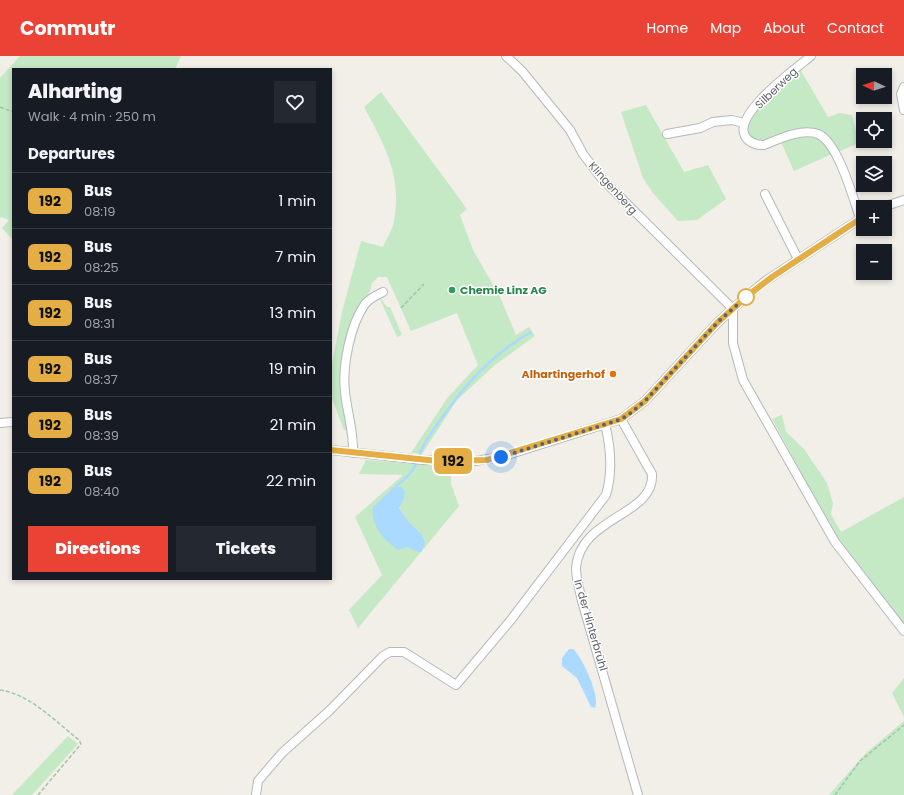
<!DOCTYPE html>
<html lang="en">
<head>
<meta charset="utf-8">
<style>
  :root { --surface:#171b24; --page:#242831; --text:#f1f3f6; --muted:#9ea1a6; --line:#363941; --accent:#ea4335 }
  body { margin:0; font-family:Poppins,sans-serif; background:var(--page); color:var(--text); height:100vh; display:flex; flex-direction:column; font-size:15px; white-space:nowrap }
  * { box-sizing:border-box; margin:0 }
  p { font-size:13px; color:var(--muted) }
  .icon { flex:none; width:22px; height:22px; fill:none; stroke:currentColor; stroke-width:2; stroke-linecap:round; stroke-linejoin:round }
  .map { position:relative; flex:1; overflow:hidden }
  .drawer { position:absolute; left:12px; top:12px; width:320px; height:512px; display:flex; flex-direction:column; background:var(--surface); border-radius:0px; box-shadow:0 2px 6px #0003 }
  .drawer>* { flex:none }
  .badge { padding:0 8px; border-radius:6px; font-size:14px; line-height:26px }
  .needle { width:26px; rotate:274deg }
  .controls { position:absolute; left:856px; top:12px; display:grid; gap:8px }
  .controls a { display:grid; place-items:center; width:36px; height:36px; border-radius:0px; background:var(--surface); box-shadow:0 2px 6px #0003; font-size:20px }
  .you { position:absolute; width:20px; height:20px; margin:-10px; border:3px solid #fff; border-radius:50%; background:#1a73e8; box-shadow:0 0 0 6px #1a73e833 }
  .map>.badge { position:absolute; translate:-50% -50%; box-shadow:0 0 0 2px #fff }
  h2 { padding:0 16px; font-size:15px; line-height:36px }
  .round { display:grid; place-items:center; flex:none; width:42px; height:42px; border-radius:0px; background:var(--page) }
  .headline { display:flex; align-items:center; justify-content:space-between; height:68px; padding:0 16px }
  h1 { font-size:19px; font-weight:800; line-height:30px }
  .action { display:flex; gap:8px; margin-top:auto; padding:8px 16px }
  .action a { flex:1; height:46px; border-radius:0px; background:var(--accent); color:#fff; font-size:16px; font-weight:800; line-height:46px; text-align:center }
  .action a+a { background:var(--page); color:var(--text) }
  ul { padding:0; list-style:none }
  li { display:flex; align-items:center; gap:12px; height:56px; padding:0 16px; border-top:1px solid var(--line) }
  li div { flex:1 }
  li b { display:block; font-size:15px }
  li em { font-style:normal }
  li .badge { min-width:44px; font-weight:700; text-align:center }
  header { display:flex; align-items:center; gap:24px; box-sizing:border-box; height:56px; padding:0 20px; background:var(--accent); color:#fff }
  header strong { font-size:19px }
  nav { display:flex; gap:22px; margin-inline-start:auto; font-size:14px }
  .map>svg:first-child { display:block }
  .green { fill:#c5e8c5; fill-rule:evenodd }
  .water { fill:#aadaff }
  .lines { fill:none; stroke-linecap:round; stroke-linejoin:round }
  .stream { stroke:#aadaff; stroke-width:2.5 }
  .minor-casing { stroke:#b5b8bc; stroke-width:10 }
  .path { stroke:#9cc7a9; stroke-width:1.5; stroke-dasharray:4 2; stroke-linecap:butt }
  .minor { stroke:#fff; stroke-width:8 }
  .line-casing { stroke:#fff; stroke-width:9 }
  .line { stroke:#e4ae44; stroke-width:6 }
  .walk { stroke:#5f6368; stroke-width:4; stroke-dasharray:0 7.2 }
  .leisure-dot { fill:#2e9e5b; stroke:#fff; stroke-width:1.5 }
  .stop-dot { fill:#fff; stroke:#e4ae44; stroke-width:2 }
  .food-dot { fill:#e8710a; stroke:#fff; stroke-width:1.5 }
  .labels { text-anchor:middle; stroke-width:3; stroke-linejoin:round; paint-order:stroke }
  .street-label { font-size:11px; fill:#5f6368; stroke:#fff }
  .leisure-label { font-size:11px; font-weight:bold; fill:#27864d; stroke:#fff; text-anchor:start }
  .food-label { font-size:11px; font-weight:bold; fill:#c56008; stroke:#fff; text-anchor:end }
</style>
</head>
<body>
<header>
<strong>Commutr</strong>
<nav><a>Home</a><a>Map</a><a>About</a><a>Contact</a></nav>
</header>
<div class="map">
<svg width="904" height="739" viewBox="0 0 904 739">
  <rect width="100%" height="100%" fill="#f1efe8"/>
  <g class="green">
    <path d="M 20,0 L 181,0 L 175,13 L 13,13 L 13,184 L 2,172 L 9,164 L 0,161 L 0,22 Z"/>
    <path d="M 800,13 L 828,61 L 840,57 L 852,59 L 859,87 L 838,96 L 829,81 L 820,76 L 760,86 L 749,81 L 747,69 L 763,46 Z"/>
    <path d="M 381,36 L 467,153 L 460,159 L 473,194 L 500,241 L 516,279 L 529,271 L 535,280 L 495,309 L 457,344 L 422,398 L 411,397 L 448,341 L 478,309 L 457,257 L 411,275 L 387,221 L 378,221 L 372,227 L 370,235 L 356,261 L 344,301 L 349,374 L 344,374 L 331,340 L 331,313 L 342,256 L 361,185 L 383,191 C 386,183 393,174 394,165 C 402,119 385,90 364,51 Z"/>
    <path d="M 646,49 L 684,116 L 708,109 L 726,143 L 697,164 L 678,165 L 653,137 L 643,122 L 621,56 Z"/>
    <path d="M 802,81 C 818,80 823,85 832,98 L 794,115 L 781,86 Z"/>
    <path d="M 380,243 L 381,243 L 387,251 L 390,251 L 402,279 L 397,281 Z"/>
    <path d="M 782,359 L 786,376 L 804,393 L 827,427 L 833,447 L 831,458 L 841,476 L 904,441 L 904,568 L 848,499 L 829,468 L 772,363 Z"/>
    <path d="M 366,404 L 451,411 L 451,428 L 459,450 L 358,572 L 349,554 L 382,519 L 355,461 L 403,419 L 359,418 ZM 394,431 L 404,443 L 399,451 L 408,466 L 420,476 L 418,496 L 406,491 Z"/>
    <path d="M 904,622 L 904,661 L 892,637 Z"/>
    <path d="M 904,665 L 904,739 L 829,739 L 866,697 Z"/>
    <path d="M 68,680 L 78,688 L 32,739 L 12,739 Z"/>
  </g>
  <g class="water">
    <path d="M 394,431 L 401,431 L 405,435 L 404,443 L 399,452 C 402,456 405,461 408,465 C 416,474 432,482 421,496 L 418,496 L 406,491 L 398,494 C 384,484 370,469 373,451 Z"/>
    <path d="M 569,593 L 573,593 C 582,600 601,642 595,652 L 591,651 L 577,622 L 562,610 L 562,602 Z"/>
  </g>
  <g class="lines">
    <path class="stream" d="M 396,430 C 403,425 411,418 415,410 C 419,402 421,393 426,385 C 455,341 484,303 531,276"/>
    <defs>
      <g id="minor">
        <path d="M 506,0 L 522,15 L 570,74 L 583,98 L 602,123 L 733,253 L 733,287 L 743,324 L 835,486 L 904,575"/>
        <path d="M 811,0 C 795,13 733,58 745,80 C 749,87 756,89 764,89 C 779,83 801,72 818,78 C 838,86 853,142 860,162"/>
        <path d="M 904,31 L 901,38 L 904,54"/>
        <path d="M 667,78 L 700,72 L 713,66 L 732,64 L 744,67"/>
        <path d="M 765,138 L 798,203"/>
        <path d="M 883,151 L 904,144"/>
        <path d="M 621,363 L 652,418 C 655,460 580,460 576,512 C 576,523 580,535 582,545 L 638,739"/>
        <path d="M 0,367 L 13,366"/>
        <path d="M 331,394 L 423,404 L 475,405 L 501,401 L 621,363 L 645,345 L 718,266 L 746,241 L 764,226 L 863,161"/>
        <path d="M 353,397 C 354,376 347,356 345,336 C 342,311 350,269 365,248 C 370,242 377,239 383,236"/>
        <path d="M 256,739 L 258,725 L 282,697 L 329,655 L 383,600 L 390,596 L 404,596 L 456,629 L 510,565 L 606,439 C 613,415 611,392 605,368"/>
      </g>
    </defs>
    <use href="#minor" class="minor-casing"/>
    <g class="path">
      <path d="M 0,51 L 13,56"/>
      <path d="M 401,252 L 424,228"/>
      <path d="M 0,634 C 30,638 56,666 79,684 L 81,688 L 38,739"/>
      <path d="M 835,739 L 860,705 L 904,669"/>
    </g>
    <use href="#minor" class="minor"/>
  </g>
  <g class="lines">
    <defs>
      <path id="line" d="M 331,394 L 438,405 L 487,404 L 621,363 L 645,345 L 718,266 L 746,241 L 772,221 L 863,161"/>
    </defs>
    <use href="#line" class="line-casing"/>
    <use href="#line" class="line"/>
    <path class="walk" d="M 501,401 L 616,365 L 627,360 L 645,345 L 718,266 L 746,241"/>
  </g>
  <circle class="leisure-dot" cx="452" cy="234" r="4"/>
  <circle class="stop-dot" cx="746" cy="241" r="8"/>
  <circle class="food-dot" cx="613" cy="318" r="4"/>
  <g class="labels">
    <g class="street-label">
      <text transform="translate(776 32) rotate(-44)" y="4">Silberweg</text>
      <text transform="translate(613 132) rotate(48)" y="4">Klingenberg</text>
      <text transform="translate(591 569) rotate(74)" y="4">In der Hinterbrühl</text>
    </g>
    <g class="leisure-label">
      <text x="460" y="238">Chemie Linz AG</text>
    </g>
    <g class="food-label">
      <text x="605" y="322">Alhartingerhof</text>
    </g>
  </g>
</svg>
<div class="controls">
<a><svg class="needle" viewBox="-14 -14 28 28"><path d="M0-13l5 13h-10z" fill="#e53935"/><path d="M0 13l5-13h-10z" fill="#9ea1a6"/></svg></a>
<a><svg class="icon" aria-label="locate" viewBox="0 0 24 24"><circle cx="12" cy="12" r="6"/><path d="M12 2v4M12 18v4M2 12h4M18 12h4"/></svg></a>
<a><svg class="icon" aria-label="layers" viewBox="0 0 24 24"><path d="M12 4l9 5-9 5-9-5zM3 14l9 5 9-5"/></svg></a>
<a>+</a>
<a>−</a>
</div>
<div class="you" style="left:501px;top:401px"></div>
<b class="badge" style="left:453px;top:405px;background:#e4ae44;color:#111">192</b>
<section class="drawer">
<div class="headline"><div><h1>Alharting</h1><p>Walk · 4 min · 250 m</p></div><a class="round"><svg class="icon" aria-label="heart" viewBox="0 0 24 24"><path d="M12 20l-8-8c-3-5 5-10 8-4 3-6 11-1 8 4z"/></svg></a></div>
<h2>Departures</h2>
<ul>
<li><span class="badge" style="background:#e4ae44;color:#111">192</span><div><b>Bus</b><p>08:19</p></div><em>1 min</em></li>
<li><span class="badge" style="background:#e4ae44;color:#111">192</span><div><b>Bus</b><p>08:25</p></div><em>7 min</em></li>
<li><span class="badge" style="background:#e4ae44;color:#111">192</span><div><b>Bus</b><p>08:31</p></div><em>13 min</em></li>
<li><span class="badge" style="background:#e4ae44;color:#111">192</span><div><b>Bus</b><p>08:37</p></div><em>19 min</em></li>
<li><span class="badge" style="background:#e4ae44;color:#111">192</span><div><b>Bus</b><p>08:39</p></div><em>21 min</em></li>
<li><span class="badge" style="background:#e4ae44;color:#111">192</span><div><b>Bus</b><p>08:40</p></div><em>22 min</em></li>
</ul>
<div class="action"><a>Directions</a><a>Tickets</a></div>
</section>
</div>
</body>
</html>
